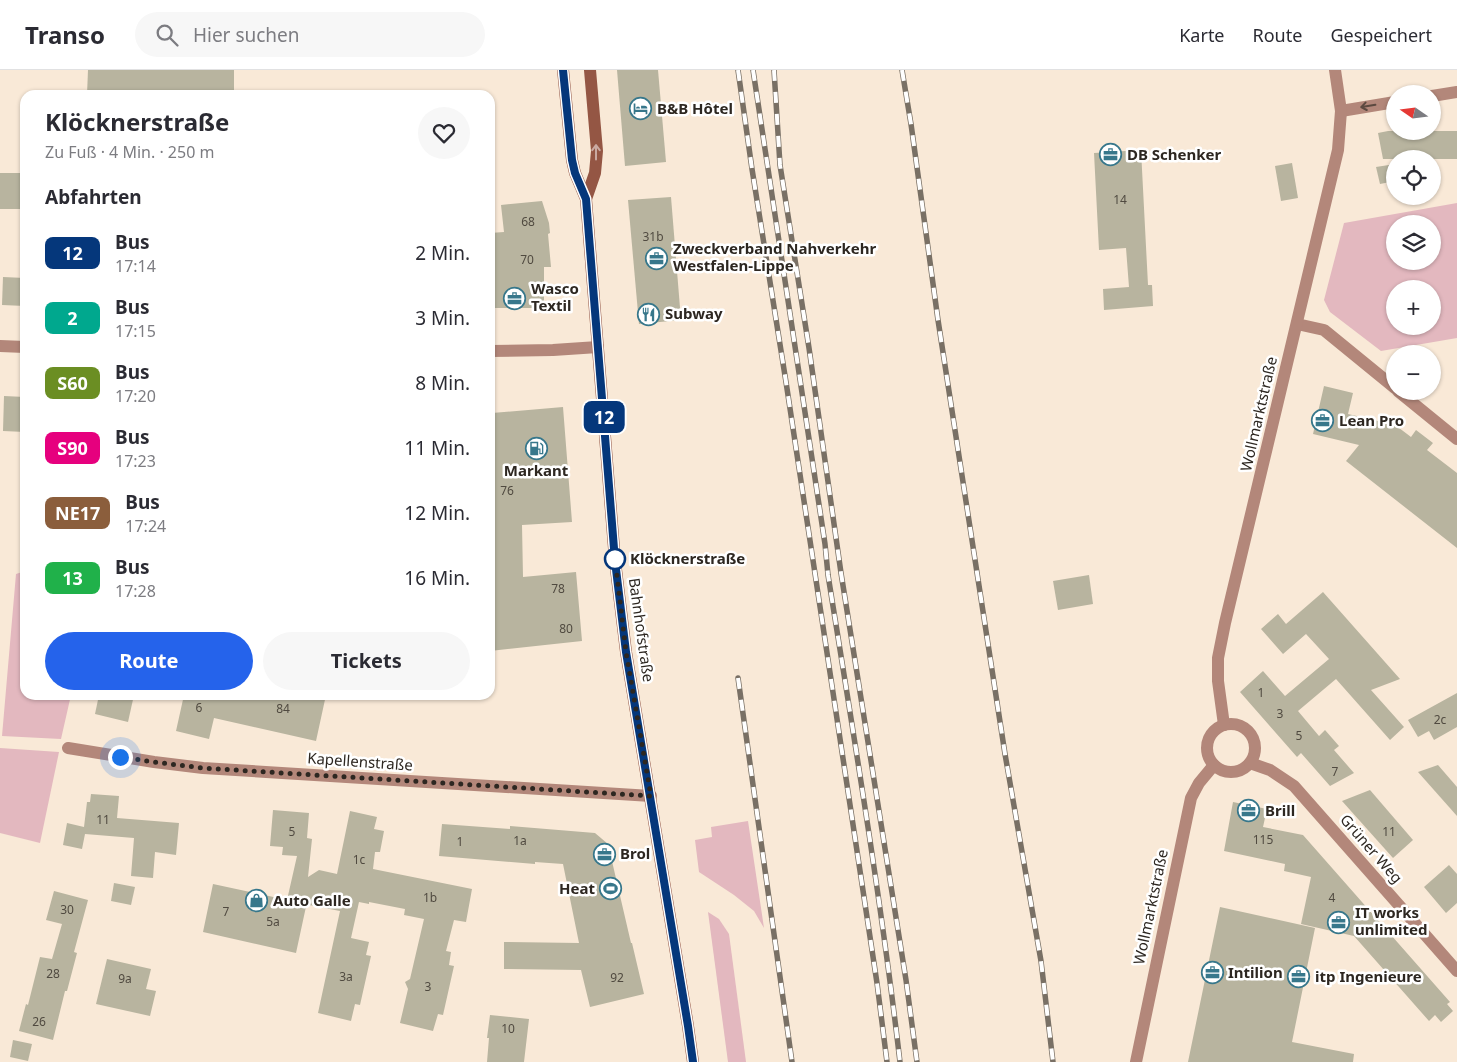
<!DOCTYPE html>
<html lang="de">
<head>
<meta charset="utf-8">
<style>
  :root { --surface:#fff; --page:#f7f7f7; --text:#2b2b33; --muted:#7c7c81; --line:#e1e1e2; --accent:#2563eb }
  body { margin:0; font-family:"Noto Sans",sans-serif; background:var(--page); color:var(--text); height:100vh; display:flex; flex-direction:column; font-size:19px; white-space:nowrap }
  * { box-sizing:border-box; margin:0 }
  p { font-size:16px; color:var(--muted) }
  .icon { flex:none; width:28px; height:28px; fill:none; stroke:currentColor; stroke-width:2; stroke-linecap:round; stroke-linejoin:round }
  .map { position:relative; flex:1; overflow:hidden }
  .details { position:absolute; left:20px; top:20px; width:475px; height:610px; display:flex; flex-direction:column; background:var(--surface); border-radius:15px; box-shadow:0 1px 4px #0004 }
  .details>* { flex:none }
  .badge { padding:0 10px; border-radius:8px; font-size:18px; line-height:32px }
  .needle { width:32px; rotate:284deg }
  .fabs { position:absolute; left:1386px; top:15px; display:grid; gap:10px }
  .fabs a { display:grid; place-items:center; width:55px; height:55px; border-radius:50%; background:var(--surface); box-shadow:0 1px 4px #0004; font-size:25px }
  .you { position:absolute; width:25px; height:25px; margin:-12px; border:4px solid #fff; border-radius:50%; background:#1a73e8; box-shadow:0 0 0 8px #1a73e833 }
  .map>.badge { position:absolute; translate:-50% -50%; box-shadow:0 0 0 2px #fff }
  h2 { padding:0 25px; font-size:19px; line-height:45px }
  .round { display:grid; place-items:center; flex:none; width:52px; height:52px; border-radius:26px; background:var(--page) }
  .overview { display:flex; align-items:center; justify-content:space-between; height:85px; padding:0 25px }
  h1 { font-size:24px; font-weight:700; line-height:38px }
  .action { display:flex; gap:10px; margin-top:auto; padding:10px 25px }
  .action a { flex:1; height:58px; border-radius:30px; background:var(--accent); color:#fff; font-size:20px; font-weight:700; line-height:58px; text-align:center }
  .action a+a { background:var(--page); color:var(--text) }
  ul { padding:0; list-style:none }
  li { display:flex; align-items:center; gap:15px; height:65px; padding:0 25px }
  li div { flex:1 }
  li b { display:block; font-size:19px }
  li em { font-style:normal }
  li .badge { min-width:55px; font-weight:700; text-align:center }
  header { display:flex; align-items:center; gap:30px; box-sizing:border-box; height:70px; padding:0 25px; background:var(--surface); border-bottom:1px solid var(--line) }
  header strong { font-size:24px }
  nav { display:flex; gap:28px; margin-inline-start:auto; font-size:18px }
  .search { width:350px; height:45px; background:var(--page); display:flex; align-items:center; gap:12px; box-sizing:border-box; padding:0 18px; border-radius:28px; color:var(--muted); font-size:19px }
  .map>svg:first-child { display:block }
  .green { fill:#e3b8bf; fill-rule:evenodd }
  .building { fill:#b8b49f }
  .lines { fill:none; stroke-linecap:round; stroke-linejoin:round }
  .street { stroke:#b3877a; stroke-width:12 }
  .secondary { stroke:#945644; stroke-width:12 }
  .rail-casing { stroke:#797065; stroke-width:5.5 }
  .rail { stroke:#fff; stroke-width:4; stroke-dasharray:11; stroke-linecap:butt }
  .oneway { stroke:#5c4940 }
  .oneway2 { stroke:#caaaa2 }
  .line-casing { stroke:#fff; stroke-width:11 }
  .line { stroke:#05377b; stroke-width:8 }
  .walk { stroke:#2d2721; stroke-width:5; stroke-dasharray:0 9 }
  .stop-dot { fill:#fff; stroke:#05377b; stroke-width:2.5 }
  .labels { text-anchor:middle; stroke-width:5; stroke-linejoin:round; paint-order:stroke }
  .number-label { font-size:12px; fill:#504a40 }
  .poi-label { font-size:15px; font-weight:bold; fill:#2d2721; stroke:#fff; text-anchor:start }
  .street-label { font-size:15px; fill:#2d2721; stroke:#fff }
  .stop-label { font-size:15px; font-weight:bold; fill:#2d2721; stroke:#fff; text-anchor:start }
</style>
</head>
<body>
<header>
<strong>Transo</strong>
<div class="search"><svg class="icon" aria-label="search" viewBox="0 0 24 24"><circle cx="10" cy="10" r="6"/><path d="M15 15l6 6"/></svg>Hier suchen</div>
<nav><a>Karte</a><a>Route</a><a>Gespeichert</a></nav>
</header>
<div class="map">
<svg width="1457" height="992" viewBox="0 0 1457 992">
  <rect width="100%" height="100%" fill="#f9e9d7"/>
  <g class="green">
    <path d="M 1457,133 L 1457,268 L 1381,281 L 1330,242 L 1324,230 L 1344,153 ZM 1395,154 L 1432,154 L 1432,191 L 1395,191 ZM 1395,219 L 1432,219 L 1432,256 L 1395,256 Z"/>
    <path d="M 25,501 L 25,625 L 71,625 L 61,669 L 2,666 L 16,504 Z"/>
    <path d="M 0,678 L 59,682 L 40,773 L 0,763 Z"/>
    <path d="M 748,751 L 764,858 L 754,841 L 734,825 L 699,802 L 695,770 L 712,767 L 711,757 Z"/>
    <path d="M 708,842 L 719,849 L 729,864 L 746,992 L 728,992 Z"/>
  </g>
  <g class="building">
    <path d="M 88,0 L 234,0 L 234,25 L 87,25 Z"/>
    <path d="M 617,0 L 658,0 L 666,92 L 625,96 Z"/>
    <path d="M 1388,61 L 1457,61 L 1457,89 L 1383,89 L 1378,63 Z"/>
    <path d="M 1141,80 L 1148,215 L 1152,215 L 1153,236 L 1104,240 L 1103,219 L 1129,217 L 1126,178 L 1099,180 L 1094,83 Z"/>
    <path d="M 1292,93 L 1298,128 L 1281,131 L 1275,96 Z"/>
    <path d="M 1395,94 L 1395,111 L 1380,114 L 1376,97 Z"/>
    <rect x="0" y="103" width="25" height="36"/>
    <path d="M 671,127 L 681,250 L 639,254 L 628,130 Z"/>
    <path d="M 542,131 L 549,153 L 550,163 L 548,164 L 551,197 L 544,197 L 544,238 L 490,238 L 490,163 L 504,162 L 501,135 Z"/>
    <path d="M 3,207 L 25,208 L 25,236 L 2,235 Z"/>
    <path d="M 1324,316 L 1353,323 L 1348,344 L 1378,351 L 1382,345 L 1411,367 L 1416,360 L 1433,373 L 1427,380 L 1457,403 L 1457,478 L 1346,391 L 1359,375 L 1313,364 Z"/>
    <path d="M 4,326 L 25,327 L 25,362 L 3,361 Z"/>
    <path d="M 563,337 L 572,452 L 522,455 L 523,507 L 576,502 L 582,571 L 490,581 L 490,380 L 495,383 L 492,343 Z"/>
    <path d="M 1089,505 L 1093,534 L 1058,540 L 1053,511 Z"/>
    <path d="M 1323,522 L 1400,609 L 1371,620 L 1404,657 L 1390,670 L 1336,609 L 1298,641 L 1319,666 L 1325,660 L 1339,676 L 1334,680 L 1354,703 L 1330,716 L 1301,683 L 1297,687 L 1240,622 L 1263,601 L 1285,626 L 1329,589 L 1306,564 L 1283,584 L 1261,559 L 1278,544 L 1286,554 Z"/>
    <path d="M 1457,623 L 1457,657 L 1434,670 L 1429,661 L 1418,667 L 1408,650 Z"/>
    <path d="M 99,625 L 134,625 L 128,652 L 95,644 Z"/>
    <path d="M 184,625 L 326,625 L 316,671 L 214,648 L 209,669 L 176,661 Z"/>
    <path d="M 1438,695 L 1457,717 L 1457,746 L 1418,702 Z"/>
    <path d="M 1370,720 L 1413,770 L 1393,788 L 1342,731 Z"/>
    <path d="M 91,724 L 119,726 L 117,748 L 179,753 L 176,785 L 155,782 L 153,808 L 131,806 L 134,768 L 85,764 L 82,779 L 63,775 L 67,753 L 84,757 L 87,732 L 90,732 Z"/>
    <path d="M 1233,732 L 1267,739 L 1263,757 L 1303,765 L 1450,932 L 1447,934 L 1453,941 L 1441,952 L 1435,945 L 1429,951 L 1354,866 L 1301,854 L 1311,807 L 1284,801 L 1285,794 L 1224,781 Z"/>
    <path d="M 273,740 L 309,743 L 307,768 L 312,769 L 308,807 L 319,800 L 337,804 L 350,741 L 377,747 L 374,759 L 384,761 L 380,782 L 375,782 L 373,799 L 472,819 L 466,852 L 454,850 L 446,881 L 451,882 L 449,895 L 454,896 L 443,945 L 438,944 L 433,961 L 400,953 L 408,919 L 405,912 L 410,909 L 424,849 L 404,845 L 405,839 L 369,832 L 369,834 L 359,832 L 351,868 L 369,872 L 366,885 L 371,886 L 360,935 L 355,934 L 351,951 L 318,943 L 340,841 L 309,835 L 307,832 L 296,883 L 203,862 L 213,814 L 287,830 L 297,786 L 282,785 L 283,777 L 270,776 Z"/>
    <path d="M 442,754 L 510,759 L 510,756 L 595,763 L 608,774 L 631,873 L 632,873 L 644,924 L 590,937 L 581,900 L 504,899 L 504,872 L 579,873 L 563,794 L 535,792 L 535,794 L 439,786 Z"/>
    <path d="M 1449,795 L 1457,804 L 1457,833 L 1446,843 L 1424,817 Z"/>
    <path d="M 114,813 L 135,817 L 131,835 L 111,831 Z"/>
    <path d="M 54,821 L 88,830 L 74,882 L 77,883 L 67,921 L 65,921 L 53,970 L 19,961 L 26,934 L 28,935 L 40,887 L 52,889 L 62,854 L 46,850 Z"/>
    <path d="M 1220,837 L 1315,858 L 1292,972 L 1354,984 L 1353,992 L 1188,992 Z"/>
    <path d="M 107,889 L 151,899 L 146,919 L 156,921 L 150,946 L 96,934 Z"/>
    <path d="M 490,945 L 529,949 L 524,992 L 487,992 L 489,968 L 487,968 Z"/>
    <path d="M 13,970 L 32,974 L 28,991 L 10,987 Z"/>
  </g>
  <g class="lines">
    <g class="street">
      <path d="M 1432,26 L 1457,22"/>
      <path d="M 1341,41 L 1395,32"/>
      <path d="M 1297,254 L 1324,260 L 1395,318"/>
      <path d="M 0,276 L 25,277"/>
      <path d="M 490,281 L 553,280 L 598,277"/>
      <path d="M 1398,321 L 1457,369"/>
      <circle cx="1231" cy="678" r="24"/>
      <path d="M 1224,655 L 1218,611 L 1218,588 L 1225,553 L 1338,80 L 1341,41 L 1335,0"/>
      <path d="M 68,678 L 154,692 L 203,698 L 651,726"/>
      <path d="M 1250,693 L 1270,700 L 1294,716 L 1457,901"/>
      <path d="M 1136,992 L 1191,728 L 1199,713 L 1214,695"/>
    </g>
    <g class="secondary">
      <path d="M 563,0 L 572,90 L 575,103 L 586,129 L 615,491 L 626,582 L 688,956 L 693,992"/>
      <path d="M 586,129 L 595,103 L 597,81 L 590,0"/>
    </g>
    <defs>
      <g id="rail">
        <path d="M 738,0 L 752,99 L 786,312 L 877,913 L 887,992"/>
        <path d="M 753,0 L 825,474 L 828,505 C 854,667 881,829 900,992"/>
        <path d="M 774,0 L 780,95 L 809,278 L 841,503 L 906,910 L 917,992"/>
        <path d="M 902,0 L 911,54 L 938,250 L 1005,684 L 1041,891 L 1053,992"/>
        <path d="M 738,608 L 792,992"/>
      </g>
    </defs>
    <use href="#rail" class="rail-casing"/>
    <use href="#rail" class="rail"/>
  </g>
  <defs><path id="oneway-shaft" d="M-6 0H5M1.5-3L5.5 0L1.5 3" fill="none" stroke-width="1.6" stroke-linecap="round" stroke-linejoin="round" transform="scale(1.25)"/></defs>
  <use class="oneway" href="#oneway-shaft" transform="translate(1368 36) rotate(171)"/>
  <use class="oneway2" href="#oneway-shaft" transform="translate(596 82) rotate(-90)"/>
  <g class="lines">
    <defs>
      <path id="line" d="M 563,0 L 572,90 L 575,103 L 586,129 L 615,491 L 626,582 L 688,956 L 693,992"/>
    </defs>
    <use href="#line" class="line-casing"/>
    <use href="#line" class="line"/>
    <path class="walk" d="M 120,687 L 154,692 L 203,698 L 651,726 L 626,582 L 615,489"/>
  </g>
  <defs>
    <symbol id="hotel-ring" viewBox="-11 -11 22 22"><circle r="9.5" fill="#fff" stroke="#37778b" stroke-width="1.5"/><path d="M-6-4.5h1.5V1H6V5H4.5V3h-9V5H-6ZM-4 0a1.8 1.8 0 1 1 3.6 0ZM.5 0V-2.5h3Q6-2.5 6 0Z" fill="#37778b"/></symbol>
    <symbol id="office-ring" viewBox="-11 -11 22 22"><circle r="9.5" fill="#fff" stroke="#37778b" stroke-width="1.5"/><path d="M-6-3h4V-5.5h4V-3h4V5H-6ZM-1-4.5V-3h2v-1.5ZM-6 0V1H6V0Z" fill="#37778b"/></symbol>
    <symbol id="restaurant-ring" viewBox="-11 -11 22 22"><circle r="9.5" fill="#fff" stroke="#37778b" stroke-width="1.5"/><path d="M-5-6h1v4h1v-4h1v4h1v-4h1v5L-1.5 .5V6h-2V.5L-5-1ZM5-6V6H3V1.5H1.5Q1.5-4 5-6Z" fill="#37778b"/></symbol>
    <symbol id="fuel-ring" viewBox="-11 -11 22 22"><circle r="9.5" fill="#fff" stroke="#37778b" stroke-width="1.5"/><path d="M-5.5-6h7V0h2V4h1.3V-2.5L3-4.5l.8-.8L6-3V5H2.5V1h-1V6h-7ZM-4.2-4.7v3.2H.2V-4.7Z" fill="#37778b"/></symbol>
    <symbol id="stadium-ring" viewBox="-11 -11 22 22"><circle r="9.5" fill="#fff" stroke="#37778b" stroke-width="1.5"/><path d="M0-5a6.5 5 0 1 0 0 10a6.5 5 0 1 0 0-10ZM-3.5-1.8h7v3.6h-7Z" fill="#37778b"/></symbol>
    <symbol id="shop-ring" viewBox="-11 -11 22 22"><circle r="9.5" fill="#fff" stroke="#37778b" stroke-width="1.5"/><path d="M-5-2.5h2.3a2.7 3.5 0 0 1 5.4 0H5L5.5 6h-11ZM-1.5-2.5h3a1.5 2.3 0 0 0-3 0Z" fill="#37778b"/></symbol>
  </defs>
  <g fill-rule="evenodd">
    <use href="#hotel-ring" x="628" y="26" width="25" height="25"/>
    <use href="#office-ring" x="1098" y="72" width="25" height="25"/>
    <use href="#office-ring" x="644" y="176" width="25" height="25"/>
    <use href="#office-ring" x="502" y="216" width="25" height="25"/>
    <use href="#restaurant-ring" x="636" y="232" width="25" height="25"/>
    <use href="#office-ring" x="1310" y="338" width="25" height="25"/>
    <use href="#fuel-ring" x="524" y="366" width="25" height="25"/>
    <use href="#office-ring" x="1236" y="728" width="25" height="25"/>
    <use href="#office-ring" x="592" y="772" width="25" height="25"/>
    <use href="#stadium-ring" x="598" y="806" width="25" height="25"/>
    <use href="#shop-ring" x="244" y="818" width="25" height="25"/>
    <use href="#office-ring" x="1326" y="840" width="25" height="25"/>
    <use href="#office-ring" x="1200" y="890" width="25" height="25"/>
    <use href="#office-ring" x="1286" y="894" width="25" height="25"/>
  </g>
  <circle class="stop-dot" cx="615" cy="489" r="10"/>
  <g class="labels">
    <g class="number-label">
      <text x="1120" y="134">14</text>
      <text x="528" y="156">68</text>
      <text x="653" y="171">31b</text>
      <text x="527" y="194">70</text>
      <text x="507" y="425">76</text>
      <text x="558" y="523">78</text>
      <text x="566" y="563">80</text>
      <text x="1261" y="627">1</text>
      <text x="199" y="642">6</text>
      <text x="283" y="643">84</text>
      <text x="1280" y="648">3</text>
      <text x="1440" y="654">2c</text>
      <text x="1299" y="670">5</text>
      <text x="1335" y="706">7</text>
      <text x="103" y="754">11</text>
      <text x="292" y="766">5</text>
      <text x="1389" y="766">11</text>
      <text x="1263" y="774">115</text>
      <text x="520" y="775">1a</text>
      <text x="460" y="776">1</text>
      <text x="359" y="794">1c</text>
      <text x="430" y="832">1b</text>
      <text x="1332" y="832">4</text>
      <text x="67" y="844">30</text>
      <text x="226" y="846">7</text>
      <text x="273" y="856">5a</text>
      <text x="53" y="908">28</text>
      <text x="346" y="911">3a</text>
      <text x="617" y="912">92</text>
      <text x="125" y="913">9a</text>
      <text x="428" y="921">3</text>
      <text x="39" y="956">26</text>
      <text x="508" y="963">10</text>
    </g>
    <g class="poi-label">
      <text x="657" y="44">B&amp;B Hôtel</text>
      <text x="1127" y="90">DB Schenker</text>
      <text x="673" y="184">Zweckverband Nahverkehr<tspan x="673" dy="17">Westfalen-Lippe</tspan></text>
      <text x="531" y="224">Wasco<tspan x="531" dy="17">Textil</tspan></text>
      <text x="665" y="249">Subway</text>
      <text x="1339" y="356">Lean Pro</text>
      <text x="536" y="406" text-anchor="middle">Markant</text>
      <text x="1265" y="746">Brill</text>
      <text x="620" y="789">Brol</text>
      <text x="595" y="824" text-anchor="end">Heat</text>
      <text x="273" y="836">Auto Galle</text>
      <text x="1355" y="848">IT works<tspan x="1355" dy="17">unlimited</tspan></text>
      <text x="1228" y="908">Intilion</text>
      <text x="1315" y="912">itp Ingenieure</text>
    </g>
    <g class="street-label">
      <text transform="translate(1259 344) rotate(-77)" y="5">Wollmarktstraße</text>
      <text transform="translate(641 560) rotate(82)" y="5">Bahnhofstraße</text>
      <text transform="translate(360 692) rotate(4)" y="5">Kapellenstraße</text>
      <text transform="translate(1371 779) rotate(49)" y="5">Grüner Weg</text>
      <text transform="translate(1151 837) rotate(-78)" y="5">Wollmarktstraße</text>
    </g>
    <g class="stop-label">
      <text x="630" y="494">Klöcknerstraße</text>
    </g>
  </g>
</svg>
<div class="fabs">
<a><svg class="needle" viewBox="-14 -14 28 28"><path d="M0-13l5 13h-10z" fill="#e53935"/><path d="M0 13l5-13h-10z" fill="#7c7c81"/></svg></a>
<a><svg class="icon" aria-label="locate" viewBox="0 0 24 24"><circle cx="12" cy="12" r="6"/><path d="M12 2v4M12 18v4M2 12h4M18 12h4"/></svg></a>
<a><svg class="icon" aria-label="layers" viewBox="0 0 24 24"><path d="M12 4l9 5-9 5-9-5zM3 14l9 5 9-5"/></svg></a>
<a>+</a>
<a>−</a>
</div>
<div class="you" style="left:120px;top:687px"></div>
<b class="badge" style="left:604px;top:347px;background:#05377b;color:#fff">12</b>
<section class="details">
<div class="overview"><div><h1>Klöcknerstraße</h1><p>Zu Fuß · 4 Min. · 250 m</p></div><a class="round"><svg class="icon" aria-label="heart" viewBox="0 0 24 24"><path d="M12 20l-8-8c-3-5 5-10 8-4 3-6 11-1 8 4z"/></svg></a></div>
<h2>Abfahrten</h2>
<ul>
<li><span class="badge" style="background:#05377b;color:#fff">12</span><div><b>Bus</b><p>17:14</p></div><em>2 Min.</em></li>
<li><span class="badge" style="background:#00a88e;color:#fff">2</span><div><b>Bus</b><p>17:15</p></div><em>3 Min.</em></li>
<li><span class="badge" style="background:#6b8e23;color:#fff">S60</span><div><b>Bus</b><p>17:20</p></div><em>8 Min.</em></li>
<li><span class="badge" style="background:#e6007e;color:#fff">S90</span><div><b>Bus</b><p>17:23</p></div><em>11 Min.</em></li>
<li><span class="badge" style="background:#8b5e3c;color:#fff">NE17</span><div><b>Bus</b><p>17:24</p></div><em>12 Min.</em></li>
<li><span class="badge" style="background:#20b14a;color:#fff">13</span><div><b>Bus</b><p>17:28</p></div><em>16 Min.</em></li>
</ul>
<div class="action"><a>Route</a><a>Tickets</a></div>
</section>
</div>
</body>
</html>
